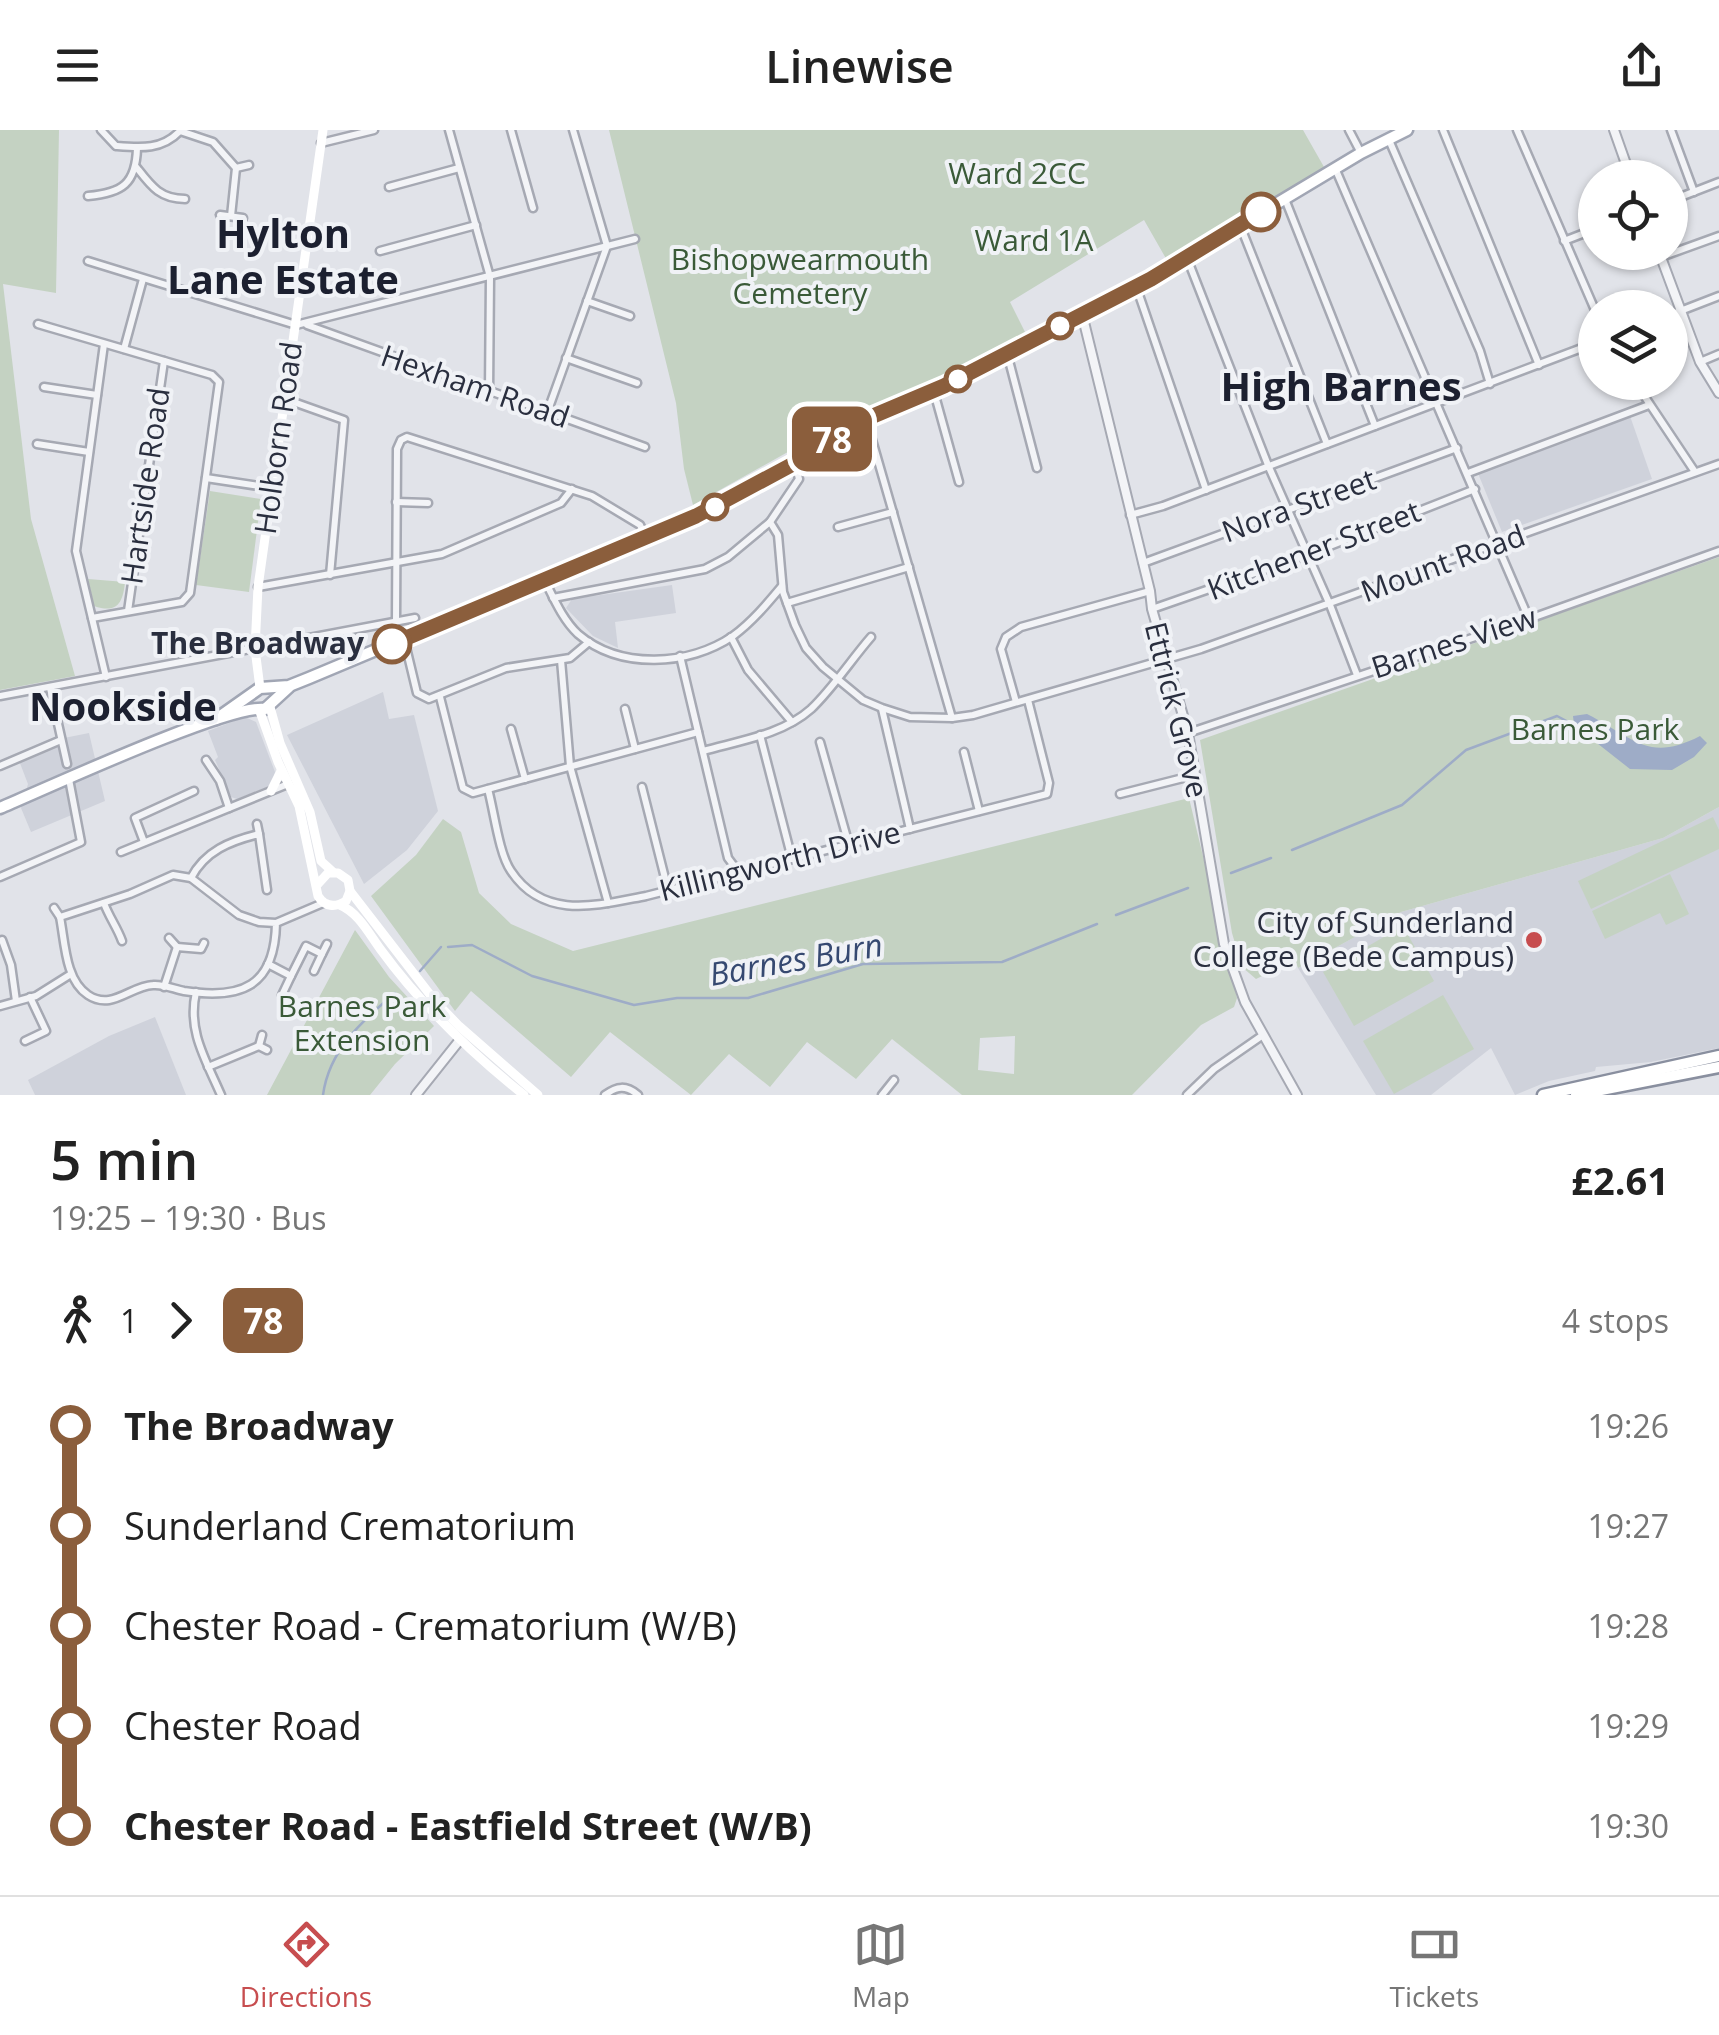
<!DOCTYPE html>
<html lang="en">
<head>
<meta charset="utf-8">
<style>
  :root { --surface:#fff; --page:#f2f2f2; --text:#222; --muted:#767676; --line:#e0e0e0; --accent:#c74d4f }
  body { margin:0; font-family:"Open Sans",sans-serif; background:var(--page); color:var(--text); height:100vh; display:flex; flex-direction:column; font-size:38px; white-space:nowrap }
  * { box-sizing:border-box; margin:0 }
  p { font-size:32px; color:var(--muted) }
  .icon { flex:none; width:55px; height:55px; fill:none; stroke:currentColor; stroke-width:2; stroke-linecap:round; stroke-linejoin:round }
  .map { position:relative; height:965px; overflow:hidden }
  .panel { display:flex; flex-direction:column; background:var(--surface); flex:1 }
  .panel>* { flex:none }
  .badge { padding:0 20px; border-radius:15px; font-size:35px; line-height:65px }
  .buttons { position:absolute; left:1578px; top:30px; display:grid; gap:20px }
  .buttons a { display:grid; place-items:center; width:110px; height:110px; border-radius:50%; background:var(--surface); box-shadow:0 2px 8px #0004; font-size:50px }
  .map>.badge { position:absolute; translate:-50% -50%; box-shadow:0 0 0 5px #fff }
  .legs { display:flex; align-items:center; gap:15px; height:110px; padding:0 50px; font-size:32px }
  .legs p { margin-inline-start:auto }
  .summary { display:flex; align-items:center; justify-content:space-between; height:170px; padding:0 50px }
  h1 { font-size:55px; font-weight:600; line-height:75px }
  ul { padding:0 50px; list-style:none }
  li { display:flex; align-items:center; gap:35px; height:100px; font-size:38px }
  li i { display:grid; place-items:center; width:15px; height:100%; margin:0 12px; background:currentColor }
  li i::after { content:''; width:25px; height:25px; margin:-12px; border:8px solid; border-radius:50%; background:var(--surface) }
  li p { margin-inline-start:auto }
  li:first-child i { background:linear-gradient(#0000 50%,currentColor 0) }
  li:last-child i { background:linear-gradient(currentColor 50%,#0000 0) }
  header { display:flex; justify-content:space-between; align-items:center; height:130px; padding:0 50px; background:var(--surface); font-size:45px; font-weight:600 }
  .tabs { display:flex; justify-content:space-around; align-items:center; height:140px; border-top:2px solid var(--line); background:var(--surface); font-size:28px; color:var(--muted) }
  .tabs a { display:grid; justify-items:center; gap:5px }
  .tabs .on { color:var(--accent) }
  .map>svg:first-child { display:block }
  .built { fill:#cfd2db }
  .green { fill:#c4d2c2; fill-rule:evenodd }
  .water { fill:#9eacc7 }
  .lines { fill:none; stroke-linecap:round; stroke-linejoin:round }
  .stream { stroke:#9eacc7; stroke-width:2.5 }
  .minor-casing { stroke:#a6a9b3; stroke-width:11 }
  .tertiary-casing { stroke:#a6a9b3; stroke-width:12 }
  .primary-casing { stroke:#a1a6b4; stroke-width:15 }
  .trunk-casing { stroke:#898f9f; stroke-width:15 }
  .minor { stroke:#f3f4f7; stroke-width:6 }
  .tertiary { stroke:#f3f4f7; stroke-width:8 }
  .secondary { stroke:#fff; stroke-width:9 }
  .primary { stroke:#fff; stroke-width:10 }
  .trunk { stroke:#fff; stroke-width:10 }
  .line-1-casing { stroke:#fff; stroke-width:22 }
  .line-1 { stroke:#8b5e3c; stroke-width:15 }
  .stop-1-dot { fill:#fff; stroke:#8b5e3c; stroke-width:5 }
  .poi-dot { fill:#c74d4f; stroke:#f0f2f6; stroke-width:4 }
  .labels { text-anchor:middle; stroke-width:8; stroke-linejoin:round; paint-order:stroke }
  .park-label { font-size:30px; fill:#3a5a38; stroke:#f0f2f6 }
  .street-label { font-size:30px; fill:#2a2f3f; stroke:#f0f2f6 }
  .stop-label { font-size:30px; font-weight:bold; fill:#2a2f3f; stroke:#f0f2f6; text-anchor:end }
  .poi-label { font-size:30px; fill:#2a2f3f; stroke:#f0f2f6; text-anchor:end }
  .water-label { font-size:32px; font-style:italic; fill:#364971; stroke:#f0f2f6 }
  .district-label { font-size:40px; font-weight:bold; fill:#1c2030; stroke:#f0f2f6 }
</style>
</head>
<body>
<header><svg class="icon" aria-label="menu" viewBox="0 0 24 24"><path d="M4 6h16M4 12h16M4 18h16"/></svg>Linewise<svg class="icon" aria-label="share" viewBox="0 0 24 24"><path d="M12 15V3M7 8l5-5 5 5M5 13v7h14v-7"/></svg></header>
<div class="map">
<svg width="1719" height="965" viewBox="0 0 1719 965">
  <rect width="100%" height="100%" fill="#e1e3e9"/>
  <g class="built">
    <path d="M 1630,286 L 1652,349 L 1502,402 L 1477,341 Z"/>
    <path d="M 672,455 L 676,483 L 615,492 L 618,518 L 593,506 L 566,478 L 572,469 Z"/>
    <path d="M 383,562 L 389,589 L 414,585 L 438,681 L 407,720 L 364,754 L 287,605 Z"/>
    <path d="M 245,587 L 256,592 L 275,642 L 272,655 L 237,669 L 231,667 L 215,630 L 218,627 L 208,601 Z"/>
    <path d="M 89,603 L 105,671 L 31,702 L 21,678 L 28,654 L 18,628 L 64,608 Z"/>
    <path d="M 1719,677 L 1719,918 L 1651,932 L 1596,937 L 1595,941 L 1549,951 L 1515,965 L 1491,918 L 1431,965 L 1376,965 L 1298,838 L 1401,782 L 1663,708 Z"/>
    <path d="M 155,887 L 186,965 L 35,965 L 28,950 L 109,906 Z"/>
  </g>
  <g class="green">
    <path d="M 0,0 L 59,0 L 56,163 L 3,154 L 31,389 L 75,546 L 0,560 Z"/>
    <path d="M 609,0 L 1303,0 L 1324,37 L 1168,132 L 1144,90 L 1010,172 L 1027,206 L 948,249 L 852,286 L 693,375 L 684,339 L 676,273 Z"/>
    <path d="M 210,361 L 261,369 L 249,462 L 196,455 Z"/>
    <path d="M 1719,427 L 1719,677 L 1663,708 L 1401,782 L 1298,838 L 1295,830 L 1256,849 L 1242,837 L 1232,803 L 1200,610 Z"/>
    <path d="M 88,449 L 125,452 C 123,473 117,484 94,476 Z"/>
    <path d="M 1189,668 L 1237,868 L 1234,877 L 1201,895 L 1132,965 L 962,965 L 892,909 L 856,949 L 807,912 L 770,957 L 729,924 L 691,965 L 610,902 L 571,947 L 471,861 L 455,881 L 371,766 L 416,725 L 443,689 L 461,702 L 479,763 L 511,794 L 573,821 ZM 1015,906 L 1014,944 L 978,940 L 980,908 Z"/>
    <path d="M 1713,687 L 1719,700 L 1719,719 L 1591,779 L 1578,751 Z"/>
    <path d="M 1670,744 L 1689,784 L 1666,795 L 1660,783 L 1605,809 L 1592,781 Z"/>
    <path d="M 1403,796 L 1434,851 L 1354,896 L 1323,842 Z"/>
    <path d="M 355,800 L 389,847 L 434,896 L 395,934 L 370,965 L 267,965 Z"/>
    <path d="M 1443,865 L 1474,919 L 1394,964 L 1363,911 Z"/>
  </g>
  <path class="water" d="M 1587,584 C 1634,608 1648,633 1700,606 L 1707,613 L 1694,627 L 1672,640 L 1630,639 L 1574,595 L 1573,586 Z"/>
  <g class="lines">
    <g class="stream">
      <path d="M 1292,720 L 1402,675 L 1466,620 L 1557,586 L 1574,595"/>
      <path d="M 1231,743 L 1271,728"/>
      <path d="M 1116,785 L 1188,758"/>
      <path d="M 448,817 L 472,815 L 532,846 L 634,875 L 677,868 L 748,868 L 863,834 L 1002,832 L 1097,794"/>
      <path d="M 420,841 L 441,817"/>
      <path d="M 323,965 C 329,920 362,891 395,863"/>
    </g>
    <defs>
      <g id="minor">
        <path d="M 101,0 L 116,16 C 141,18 162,20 180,1"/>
        <path d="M 449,0 L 490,147 L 489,262"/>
        <path d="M 511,0 L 533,78"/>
        <path d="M 1349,0 L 1361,23"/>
        <path d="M 1443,0 L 1539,235"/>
        <path d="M 1517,0 L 1595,180"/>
        <path d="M 1671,0 L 1694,62"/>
        <path d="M 180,1 L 213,12 L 236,38 L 231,86"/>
        <path d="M 1389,10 L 1480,221 L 1490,254"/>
        <path d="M 321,13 L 374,0"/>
        <path d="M 137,38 C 151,56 160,69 185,69"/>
        <path d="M 236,38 L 249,35"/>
        <path d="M 1335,38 L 1529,489"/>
        <path d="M 389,57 L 459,38"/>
        <path d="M 88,66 C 122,63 136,54 137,18"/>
        <path d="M 1285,69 L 1375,296"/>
        <path d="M 1670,71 L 1719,52"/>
        <path d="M 220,85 L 243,88"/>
        <path d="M 1240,95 L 1327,314"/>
        <path d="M 1564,111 L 1595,99"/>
        <path d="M 380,121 L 476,95"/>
        <path d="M 1661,127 L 1719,106"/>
        <path d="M 1187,128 L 1268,335 L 1330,475 L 1357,545"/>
        <path d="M 88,131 L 296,195 L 635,109"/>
        <path d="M 1136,156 L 1206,360"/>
        <path d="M 587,171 L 630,186"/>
        <path d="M 1670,185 L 1719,166"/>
        <path d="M 38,194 L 212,245 L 219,252 L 190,463 L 182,472 L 92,488"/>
        <path d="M 307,195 L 645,317"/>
        <path d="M 104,214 L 76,421 L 106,547"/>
        <path d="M 124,219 L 143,149"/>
        <path d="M 1007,223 L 1037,338"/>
        <path d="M 566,228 L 637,253"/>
        <path d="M 1700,232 L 1719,224"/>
        <path d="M 1635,252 L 1695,342"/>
        <path d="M 44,257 L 97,265"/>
        <path d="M 934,262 L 959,352"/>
        <path d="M 285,269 L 344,290 L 330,445"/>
        <path d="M 547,283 L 607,116 L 573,0"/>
        <path d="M 866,289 L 952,588"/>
        <path d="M 37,314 L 89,322"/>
        <path d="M 795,333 L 799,349 L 770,392 L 778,405 L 783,462 L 795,495 L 806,518 L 823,537 L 863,570 L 882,578 L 910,587 L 952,588 L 973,585 L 1201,519 L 1719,334"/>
        <path d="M 1468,343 L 1649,275"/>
        <path d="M 206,348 L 272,358"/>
        <path d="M 396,372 L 428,373"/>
        <path d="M 1130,385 L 1163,376 L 1595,213"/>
        <path d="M 838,397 L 893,382"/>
        <path d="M 1143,433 L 1457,318"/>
        <path d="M 545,451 C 554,469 563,490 578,504 C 620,540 689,536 733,506 C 752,492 767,474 782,456"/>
        <path d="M 258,457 L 442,424 L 561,373 L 572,359"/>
        <path d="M 553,468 L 705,439 L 728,427 L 770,392"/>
        <path d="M 787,473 L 909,437"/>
        <path d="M 1152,479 L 1307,425 L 1475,359"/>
        <path d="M 128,481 L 164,231"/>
        <path d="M 396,492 L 397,319 L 401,310 L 407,307 L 592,366 L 640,395 L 646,408"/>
        <path d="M 731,507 L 748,540 L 792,592"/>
        <path d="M 404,509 L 417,563 L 429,569 L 506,538 L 570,528 L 589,512"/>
        <path d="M 680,526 L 728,728 L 737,740"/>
        <path d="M 561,530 L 570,636 L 608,773"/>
        <path d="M 50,558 L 67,634"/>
        <path d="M 0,566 L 415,488"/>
        <path d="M 440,567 L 463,658 L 473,663 L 698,602"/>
        <path d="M 1016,572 L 1001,519 L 1006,507 L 1021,497 L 1150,461"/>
        <path d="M 625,579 L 635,619"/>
        <path d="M 882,579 L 910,699"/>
        <path d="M 511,599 L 525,649"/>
        <path d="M 1188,603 L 1529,489 L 1719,421"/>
        <path d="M 760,605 L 792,729"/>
        <path d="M 820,612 L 849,715"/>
        <path d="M 703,621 C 738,611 782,605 811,579 C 833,558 851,530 871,507"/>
        <path d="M 964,622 L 979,681"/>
        <path d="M 206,630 L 220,651 L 229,678"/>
        <path d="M 0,636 L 61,610"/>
        <path d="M 642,657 L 668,760"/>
        <path d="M 488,659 C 494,681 499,724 511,741 C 544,791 598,775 646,766 L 1047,664 L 1049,653 L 1028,570"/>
        <path d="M 1120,664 L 1195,645"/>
        <path d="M 257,694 L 259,704"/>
        <path d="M 144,712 L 135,688 L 194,661"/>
        <path d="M 121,722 L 288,654"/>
        <path d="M 0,747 L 81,712 L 69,649"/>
        <path d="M 191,748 C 205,721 230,711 259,704 L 267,760"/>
        <path d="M 104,773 C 109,787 117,797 122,811"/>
        <path d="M 54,778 L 60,787"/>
        <path d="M 276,793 C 275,857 241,870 184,861 C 174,859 163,854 153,855 C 130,856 112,881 88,865 C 65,850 65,812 60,787 L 130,764 L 173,745 L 191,748 L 239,785 L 259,792 L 276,793 L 323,773"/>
        <path d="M 169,808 L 177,817"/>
        <path d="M 2,810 L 11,835 L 16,871"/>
        <path d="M 322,824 L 327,814"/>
        <path d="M 268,834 L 291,846 L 282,865"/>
        <path d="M 291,846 L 306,816 L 322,824 L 314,841"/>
        <path d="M 164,857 L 177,817 L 201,819 L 204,813"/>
        <path d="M 196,862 C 187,901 206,930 221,965"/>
        <path d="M 0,876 L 36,866 L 71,844"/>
        <path d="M 25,911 L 46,901 L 30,867"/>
        <path d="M 259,916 L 262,905"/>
        <path d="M 208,937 L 259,916 L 267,920"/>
        <path d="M 605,965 C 617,956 626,955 638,965"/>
        <path d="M 882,965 L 894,950"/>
        <path d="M 1187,965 L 1214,939 L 1263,905"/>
      </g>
      <g id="tertiary">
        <path d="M 1614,0 L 1631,48"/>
        <path d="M 1659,122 L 1700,232 L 1719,263"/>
        <path d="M 1082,184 L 1150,461 L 1152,479 L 1188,603 L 1224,814 L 1245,872 L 1297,965"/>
        <path d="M 416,965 L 459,911"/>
      </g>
      <g id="primary">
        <path d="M 216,589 L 260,558 L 289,556 L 309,548 L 696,386 L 795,333 L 866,289 L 944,257 L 1151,149 L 1361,23 L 1407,0"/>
        <path d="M 0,678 C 45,659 231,573 265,579 L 289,557"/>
      </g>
      <g id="trunk">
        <path d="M 1543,965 L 1719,926"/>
        <path d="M 1576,965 L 1719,937"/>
      </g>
    </defs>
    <use href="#minor" class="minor-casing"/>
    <use href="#tertiary" class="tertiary-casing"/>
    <use href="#primary" class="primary-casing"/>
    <use href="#trunk" class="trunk-casing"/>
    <use href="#minor" class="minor"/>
    <use href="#tertiary" class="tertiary"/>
    <g class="secondary">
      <path d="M 260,558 L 255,519 L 258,457 L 323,0"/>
      <path d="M 270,577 L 280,613 L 310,682 L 321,731 L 333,742"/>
      <path d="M 259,579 L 278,632 L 299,676 L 318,766 C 325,777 335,778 346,771 L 350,761 L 348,750 L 338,743 L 328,743 L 317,755"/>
      <path d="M 271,661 L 281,641"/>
      <path d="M 350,761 L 435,871 L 459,896 L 538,965"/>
      <path d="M 340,775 C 359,783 369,804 381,820 C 422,876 470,922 524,965"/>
    </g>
    <use href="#primary" class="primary"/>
    <use href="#trunk" class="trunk"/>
  </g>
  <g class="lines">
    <defs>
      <path id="line-1" d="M 392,514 L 696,386 L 795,333 L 866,289 L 944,256 L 1151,149 L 1261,82"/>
    </defs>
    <use href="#line-1" class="line-1-casing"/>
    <use href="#line-1" class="line-1"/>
  </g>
  <g class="stop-1-dot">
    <circle cx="1261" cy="82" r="18"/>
    <circle cx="1060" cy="196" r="12"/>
    <circle cx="958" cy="249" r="12"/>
    <circle cx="715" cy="377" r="12"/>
    <circle cx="392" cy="514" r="18"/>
  </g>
  <circle class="poi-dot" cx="1534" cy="810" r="10"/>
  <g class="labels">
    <g class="park-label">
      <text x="1017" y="54">Ward 2CC</text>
      <text x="1034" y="121">Ward 1A</text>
      <text x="800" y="140">Bishopwearmouth<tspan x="800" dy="34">Cemetery</tspan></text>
      <text x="1595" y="610">Barnes Park</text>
      <text x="362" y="887">Barnes Park<tspan x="362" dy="34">Extension</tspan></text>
    </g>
    <g class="street-label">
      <text transform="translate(475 257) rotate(19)" y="10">Hexham Road</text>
      <text transform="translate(279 308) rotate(-82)" y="10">Holborn Road</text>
      <text transform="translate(146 356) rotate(-82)" y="10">Hartside Road</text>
      <text transform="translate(1299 376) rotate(-20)" y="10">Nora Street</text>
      <text transform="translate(1314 421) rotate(-21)" y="10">Kitchener Street</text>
      <text transform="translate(1443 434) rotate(-20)" y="10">Mount Road</text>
      <text transform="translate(1454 513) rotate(-18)" y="10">Barnes View</text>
      <text transform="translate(1176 580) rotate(76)" y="10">Ettrick Grove</text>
      <text transform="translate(780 732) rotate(-14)" y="10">Killingworth Drive</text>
    </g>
    <g class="stop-label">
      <text x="364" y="524">The Broadway</text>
    </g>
    <g class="poi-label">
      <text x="1514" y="803">City of Sunderland<tspan x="1514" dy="34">College (Bede Campus)</tspan></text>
    </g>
    <g class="water-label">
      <text transform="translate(796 830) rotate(-10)" y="11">Barnes Burn</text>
    </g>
    <g class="district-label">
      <text x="283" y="118">Hylton<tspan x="283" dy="46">Lane Estate</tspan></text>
      <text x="1341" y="271">High Barnes</text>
      <text x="123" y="591">Nookside</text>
    </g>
  </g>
</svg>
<div class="buttons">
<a><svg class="icon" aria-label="locate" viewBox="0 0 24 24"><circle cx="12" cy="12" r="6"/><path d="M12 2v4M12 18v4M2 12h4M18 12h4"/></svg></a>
<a><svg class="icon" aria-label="layers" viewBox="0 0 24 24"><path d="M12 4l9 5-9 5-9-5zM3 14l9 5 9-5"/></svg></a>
</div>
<b class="badge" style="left:832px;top:309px;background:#8b5e3c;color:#fff">78</b>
</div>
<section class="panel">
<div class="summary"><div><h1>5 min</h1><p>19:25 – 19:30 · Bus</p></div><b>£2.61</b></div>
<div class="legs"><svg class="icon" aria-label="walk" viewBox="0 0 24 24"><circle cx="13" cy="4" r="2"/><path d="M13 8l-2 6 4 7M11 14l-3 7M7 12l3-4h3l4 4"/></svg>1<svg class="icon" aria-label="forward" viewBox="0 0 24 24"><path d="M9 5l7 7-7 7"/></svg><b class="badge" style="background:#8b5e3c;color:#fff">78</b><p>4 stops</p></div>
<ul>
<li><i style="color:#8b5e3c"></i><b>The Broadway</b><p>19:26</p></li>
<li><i style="color:#8b5e3c"></i><span>Sunderland Crematorium</span><p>19:27</p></li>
<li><i style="color:#8b5e3c"></i><span>Chester Road - Crematorium (W/B)</span><p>19:28</p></li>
<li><i style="color:#8b5e3c"></i><span>Chester Road</span><p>19:29</p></li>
<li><i style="color:#8b5e3c"></i><b>Chester Road - Eastfield Street (W/B)</b><p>19:30</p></li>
</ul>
</section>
<nav class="tabs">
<a class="on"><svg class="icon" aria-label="directions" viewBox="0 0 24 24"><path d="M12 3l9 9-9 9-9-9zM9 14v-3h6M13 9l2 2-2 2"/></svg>Directions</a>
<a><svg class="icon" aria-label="map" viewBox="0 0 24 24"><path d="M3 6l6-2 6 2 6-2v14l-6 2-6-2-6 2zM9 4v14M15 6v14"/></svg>Map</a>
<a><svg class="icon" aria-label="tickets" viewBox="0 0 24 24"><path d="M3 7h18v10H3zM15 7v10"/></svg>Tickets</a>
</nav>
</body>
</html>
